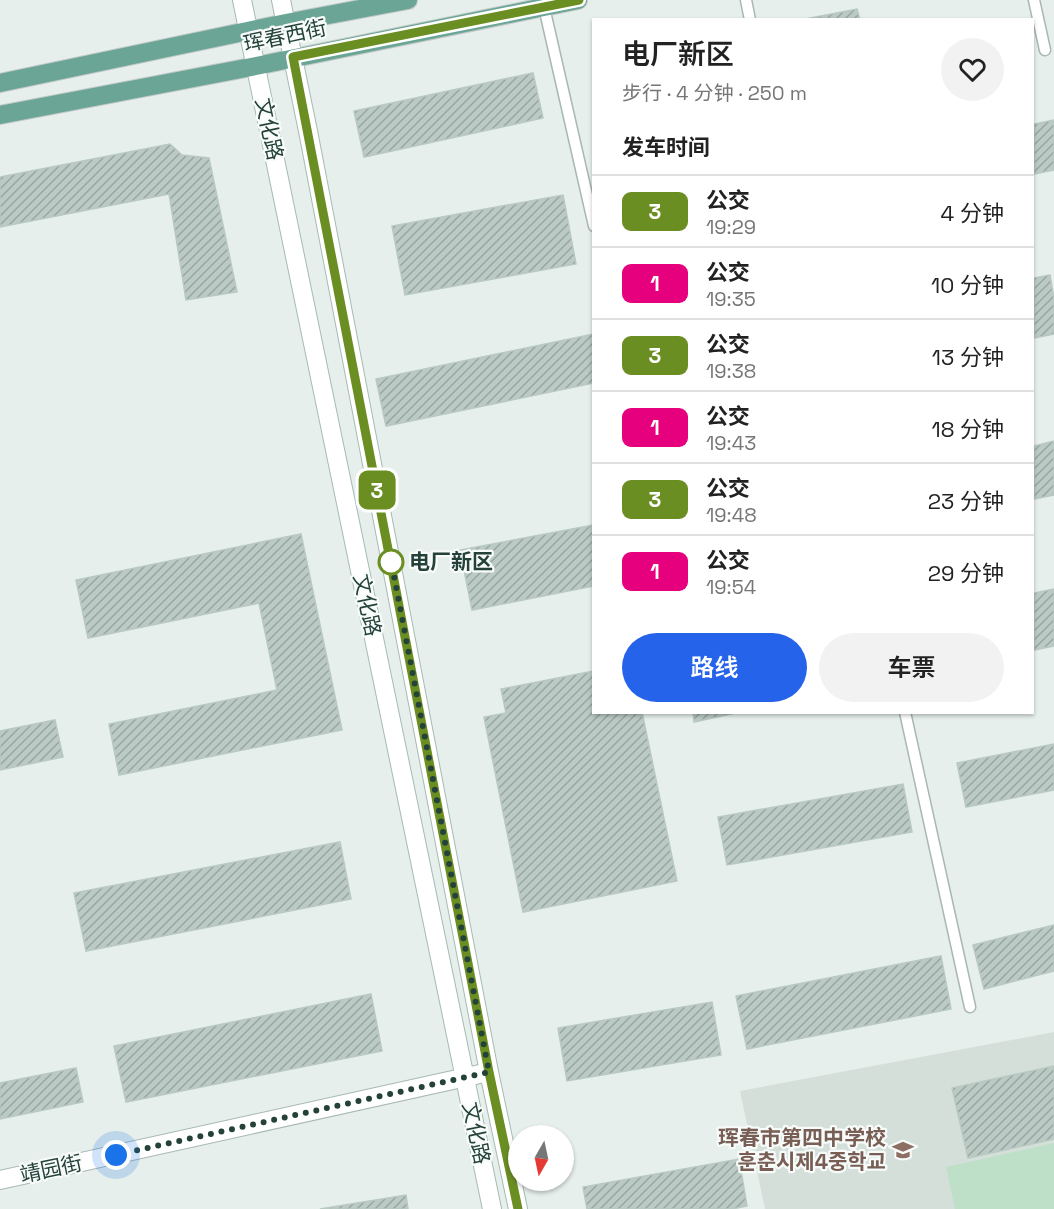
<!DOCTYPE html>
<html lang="zh">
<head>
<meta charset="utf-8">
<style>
  :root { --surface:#fff; --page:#f2f2f2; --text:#222; --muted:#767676; --line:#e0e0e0; --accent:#2563eb }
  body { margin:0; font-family:"Space Grotesk","Noto Sans SC","Noto Sans KR",sans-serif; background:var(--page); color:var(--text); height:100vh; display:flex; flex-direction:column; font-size:22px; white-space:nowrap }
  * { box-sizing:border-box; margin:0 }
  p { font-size:20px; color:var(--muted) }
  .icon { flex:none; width:33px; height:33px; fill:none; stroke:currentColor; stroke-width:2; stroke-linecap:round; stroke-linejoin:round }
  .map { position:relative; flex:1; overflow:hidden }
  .drawer { position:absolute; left:592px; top:18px; width:442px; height:696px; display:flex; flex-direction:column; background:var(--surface); border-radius:0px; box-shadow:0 2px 4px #0004 }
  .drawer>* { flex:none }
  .badge { padding:0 12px; border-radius:9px; font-size:21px; line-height:39px }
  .needle { width:39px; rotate:189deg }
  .controls { position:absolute; left:508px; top:1125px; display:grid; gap:12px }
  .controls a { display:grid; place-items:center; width:66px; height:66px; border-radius:50%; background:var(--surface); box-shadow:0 2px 4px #0004; font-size:30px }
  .you { position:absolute; width:30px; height:30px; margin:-15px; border:4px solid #fff; border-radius:50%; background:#1a73e8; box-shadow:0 0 0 9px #1a73e833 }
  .map>.badge { position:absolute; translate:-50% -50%; box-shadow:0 0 0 3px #fff }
  h2 { padding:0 30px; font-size:22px; line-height:54px }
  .round { display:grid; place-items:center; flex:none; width:63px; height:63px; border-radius:32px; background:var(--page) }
  .overview { display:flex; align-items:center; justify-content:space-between; height:102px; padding:0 30px }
  h1 { font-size:28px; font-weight:600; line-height:45px }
  .action { display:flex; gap:12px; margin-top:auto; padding:12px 30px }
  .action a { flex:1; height:69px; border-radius:36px; background:var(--accent); color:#fff; font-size:24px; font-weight:600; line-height:69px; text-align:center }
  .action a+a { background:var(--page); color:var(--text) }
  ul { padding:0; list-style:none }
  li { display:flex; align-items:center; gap:18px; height:72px; padding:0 30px; border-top:2px solid var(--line) }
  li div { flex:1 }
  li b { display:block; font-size:22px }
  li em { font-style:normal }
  li .badge { min-width:66px; font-weight:700; text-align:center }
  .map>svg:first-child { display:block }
  .built { fill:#d4dfda }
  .pitch { fill:#bfe0c8 }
  .building { fill:url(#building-hatch); stroke:#b8c9c2; stroke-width:1.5 }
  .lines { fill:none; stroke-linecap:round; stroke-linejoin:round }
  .service-casing { stroke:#a8b8b2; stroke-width:13 }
  .tertiary-casing { stroke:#a8b8b2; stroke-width:20 }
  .secondary-casing { stroke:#a4bbb3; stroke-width:20 }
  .primary-casing { stroke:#c2cac8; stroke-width:20 }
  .service { stroke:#fff; stroke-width:10 }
  .tertiary { stroke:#fff; stroke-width:18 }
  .secondary { stroke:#fff; stroke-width:18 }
  .primary { stroke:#6aa596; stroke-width:18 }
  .line-casing { stroke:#fff; stroke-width:14 }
  .line { stroke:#6b8e23; stroke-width:9 }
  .walk { stroke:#24423a; stroke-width:6; stroke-dasharray:0 10.8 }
  .stop-dot { fill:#fff; stroke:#6b8e23; stroke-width:3 }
  .labels { text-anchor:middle; stroke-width:4.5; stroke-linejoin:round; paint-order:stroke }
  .street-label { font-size:21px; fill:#24423a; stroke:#f7fbf9 }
  .stop-label { font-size:21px; font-weight:bold; fill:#24423a; stroke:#f7fbf9; text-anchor:start }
  .education-label { font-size:21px; font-weight:bold; fill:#785e54; stroke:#f7fbf9; text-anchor:end }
</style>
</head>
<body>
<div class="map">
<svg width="1054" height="1209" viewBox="0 0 1054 1209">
  <defs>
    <pattern id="building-hatch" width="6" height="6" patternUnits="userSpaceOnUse" patternTransform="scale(1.5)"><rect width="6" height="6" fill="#bbcac4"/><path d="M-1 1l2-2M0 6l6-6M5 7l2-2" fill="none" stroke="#98a6a0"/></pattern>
  </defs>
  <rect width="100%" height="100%" fill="#e6efeb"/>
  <path class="built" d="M 1054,1032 L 1054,1209 L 765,1209 L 740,1091 Z"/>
  <path class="pitch" d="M 1054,1143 L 1054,1209 L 955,1209 L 946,1167 Z"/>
  <g class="building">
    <path d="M 857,9 L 860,20 L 800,20 Z"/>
    <path d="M 533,73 L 543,118 L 364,157 L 354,111 Z"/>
    <path d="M 1054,120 L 1054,170 L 1034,174 L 1034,124 Z"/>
    <path d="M 170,144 L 182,155 L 209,158 L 237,292 L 186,300 L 169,194 L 0,227 L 0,177 Z"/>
    <path d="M 563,195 L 576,264 L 405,295 L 392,226 Z"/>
    <path d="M 1050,275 L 1054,299 L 1054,334 L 1034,338 L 1034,278 Z"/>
    <path d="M 594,334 L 594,383 L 386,426 L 376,379 Z"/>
    <path d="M 1054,441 L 1054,495 L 1034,499 L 1034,446 Z"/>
    <path d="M 594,525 L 594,586 L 472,610 L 460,550 Z"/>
    <path d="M 301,534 L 342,730 L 119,775 L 109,724 L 277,690 L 259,603 L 88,638 L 76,580 Z"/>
    <path d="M 1054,589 L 1054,646 L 1034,650 L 1034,593 Z"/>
    <path d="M 594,671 L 594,712 L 642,712 L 677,881 L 523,912 L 484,717 L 506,713 L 501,689 Z"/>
    <path d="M 693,712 L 740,712 L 694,722 Z"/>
    <path d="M 55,720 L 63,757 L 0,770 L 0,731 Z"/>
    <path d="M 1054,744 L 1054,790 L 966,807 L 957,763 Z"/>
    <path d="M 903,784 L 912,832 L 727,865 L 718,817 Z"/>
    <path d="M 340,842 L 351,899 L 86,951 L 74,893 Z"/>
    <path d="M 1054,925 L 1054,971 L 984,989 L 973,945 Z"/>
    <path d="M 941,956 L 951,1009 L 747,1049 L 736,996 Z"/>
    <path d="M 371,994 L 382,1051 L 126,1102 L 114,1046 Z"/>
    <path d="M 712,1002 L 721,1055 L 567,1081 L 558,1028 Z"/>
    <path d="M 1054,1066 L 1054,1139 L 968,1158 L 952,1088 Z"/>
    <path d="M 76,1068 L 83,1102 L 0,1119 L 0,1083 Z"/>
    <path d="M 739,1159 L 747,1206 L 732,1209 L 587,1209 L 583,1187 Z"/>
    <path d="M 406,1195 L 408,1209 L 320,1209 Z"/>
  </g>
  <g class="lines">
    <defs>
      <g id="service">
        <path d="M 746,0 L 750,20"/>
        <path d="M 1034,0 L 1045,50"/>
        <path d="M 544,7 L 594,226"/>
        <path d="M 905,712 L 970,1007"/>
      </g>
      <path id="tertiary" d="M 0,1180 L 489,1072"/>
      <g id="secondary">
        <path d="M 242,0 L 492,1209"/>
        <path d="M 281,0 L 308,131 L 489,1072 L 518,1209"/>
      </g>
      <g id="primary">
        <path d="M 0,83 L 286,23 L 408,0"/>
        <path d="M 0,115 L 256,66 L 578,0"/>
      </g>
    </defs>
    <use href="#service" class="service-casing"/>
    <use href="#tertiary" class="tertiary-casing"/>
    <use href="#secondary" class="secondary-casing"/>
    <use href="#primary" class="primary-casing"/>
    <use href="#service" class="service"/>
    <use href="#tertiary" class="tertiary"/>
    <use href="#secondary" class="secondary"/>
    <use href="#primary" class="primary"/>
  </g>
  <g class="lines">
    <defs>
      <path id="line" d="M 518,1209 L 489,1072 L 293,57 L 579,0"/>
    </defs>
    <use href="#line" class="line-casing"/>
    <use href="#line" class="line"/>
    <path class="walk" d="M 116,1155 L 489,1072 L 390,555 L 391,562"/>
  </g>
  <defs>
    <symbol id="school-bare" viewBox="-9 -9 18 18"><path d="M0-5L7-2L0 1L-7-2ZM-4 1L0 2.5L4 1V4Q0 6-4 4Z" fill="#8d6e63" stroke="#f7fbf9" stroke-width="2.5" paint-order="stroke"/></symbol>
  </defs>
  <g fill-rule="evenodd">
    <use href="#school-bare" x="888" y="1135" width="30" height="30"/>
  </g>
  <circle class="stop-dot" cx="391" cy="562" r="12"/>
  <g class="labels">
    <g class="street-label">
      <text transform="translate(285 36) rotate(-12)" y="7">珲春西街</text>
      <text transform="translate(269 129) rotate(78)" y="7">文化路</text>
      <text transform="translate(367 605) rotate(78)" y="7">文化路</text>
      <text transform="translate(476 1133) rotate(78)" y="7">文化路</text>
      <text transform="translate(51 1169) rotate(-12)" y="7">靖园街</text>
    </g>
    <g class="stop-label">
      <text x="409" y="569">电厂新区</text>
    </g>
    <g class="education-label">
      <text x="886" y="1145">珲春市第四中学校<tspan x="886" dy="24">훈춘시제4중학교</tspan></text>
    </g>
  </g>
</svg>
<div class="controls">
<a><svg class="needle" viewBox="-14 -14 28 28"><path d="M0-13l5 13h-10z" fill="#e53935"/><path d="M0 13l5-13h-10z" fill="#767676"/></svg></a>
</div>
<div class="you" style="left:116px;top:1155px"></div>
<b class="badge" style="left:377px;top:490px;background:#6b8e23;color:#fff">3</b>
<section class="drawer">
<div class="overview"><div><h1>电厂新区</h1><p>步行 · 4 分钟 · 250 m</p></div><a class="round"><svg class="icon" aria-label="heart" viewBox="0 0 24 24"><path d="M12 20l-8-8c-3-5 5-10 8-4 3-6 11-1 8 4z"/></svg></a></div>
<h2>发车时间</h2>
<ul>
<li><span class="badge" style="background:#6b8e23;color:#fff">3</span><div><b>公交</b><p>19:29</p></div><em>4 分钟</em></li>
<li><span class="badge" style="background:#e6007e;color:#fff">1</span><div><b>公交</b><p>19:35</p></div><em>10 分钟</em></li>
<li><span class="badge" style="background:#6b8e23;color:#fff">3</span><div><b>公交</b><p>19:38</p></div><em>13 分钟</em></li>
<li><span class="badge" style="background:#e6007e;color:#fff">1</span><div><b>公交</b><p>19:43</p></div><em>18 分钟</em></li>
<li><span class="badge" style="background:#6b8e23;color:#fff">3</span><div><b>公交</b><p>19:48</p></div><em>23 分钟</em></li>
<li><span class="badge" style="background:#e6007e;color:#fff">1</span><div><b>公交</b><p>19:54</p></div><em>29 分钟</em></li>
</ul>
<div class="action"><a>路线</a><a>车票</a></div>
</section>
</div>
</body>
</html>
